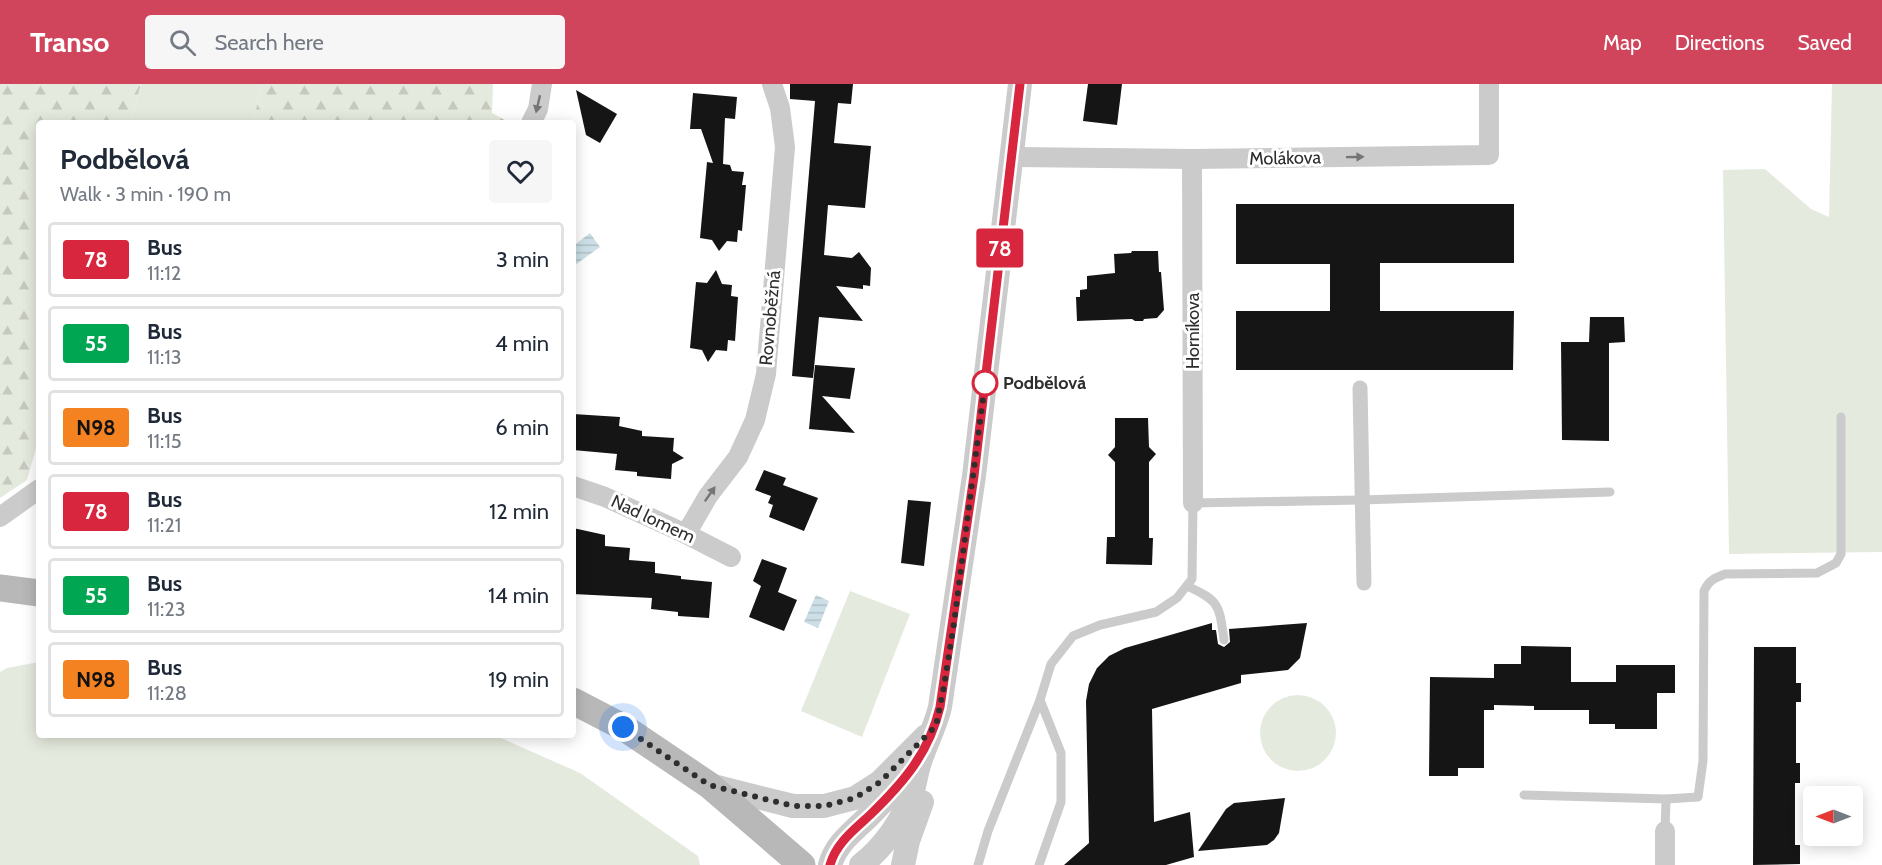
<!DOCTYPE html>
<html lang="en">
<head>
<meta charset="utf-8">
<style>
  :root { --surface:#fff; --page:#f6f6f7; --text:#1f2937; --muted:#747a83; --line:#e0e1e3; --accent:#d0455c }
  body { margin:0; font-family:Cabin,sans-serif; background:var(--page); color:var(--text); height:100vh; display:flex; flex-direction:column; font-size:22px; white-space:nowrap }
  * { box-sizing:border-box; margin:0 }
  p { font-size:20px; color:var(--muted) }
  .icon { flex:none; width:33px; height:33px; fill:none; stroke:currentColor; stroke-width:2; stroke-linecap:round; stroke-linejoin:round }
  .map { position:relative; flex:1; overflow:hidden }
  .side { position:absolute; left:36px; top:36px; width:540px; height:618px; display:flex; flex-direction:column; background:var(--surface); border-radius:6px; box-shadow:0 3px 15px #0003 }
  .side>* { flex:none }
  .badge { padding:0 12px; border-radius:4px; font-size:21px; line-height:39px }
  .needle { width:39px; rotate:270deg }
  .controls { position:absolute; left:1803px; top:702px; display:grid; gap:12px }
  .controls a { display:grid; place-items:center; width:60px; height:60px; border-radius:6px; background:var(--surface); box-shadow:0 3px 15px #0003; font-size:30px }
  .you { position:absolute; width:30px; height:30px; margin:-15px; border:4px solid #fff; border-radius:50%; background:#1a73e8; box-shadow:0 0 0 9px #1a73e833 }
  .map>.badge { position:absolute; translate:-50% -50%; box-shadow:0 0 0 3px #fff }
  .round { display:grid; place-items:center; flex:none; width:63px; height:63px; border-radius:6px; background:var(--page) }
  .head { display:flex; align-items:center; justify-content:space-between; height:102px; padding:0 24px }
  h1 { font-size:28px; font-weight:700; line-height:45px }
  ul { padding:0; list-style:none }
  li { display:flex; align-items:center; gap:18px; height:75px; margin:0 12px 9px; padding:0 12px; border:3px solid var(--line); border-radius:6px }
  li div { flex:1 }
  li b { display:block; font-size:22px }
  li em { font-style:normal }
  li .badge { min-width:66px; font-weight:700; text-align:center }
  header { display:flex; align-items:center; gap:36px; box-sizing:border-box; height:84px; padding:0 30px; background:var(--accent); color:#fff }
  header strong { font-size:28px }
  nav { display:flex; gap:33px; margin-inline-start:auto; font-size:21px }
  .search { width:420px; height:54px; background:var(--page); display:flex; align-items:center; gap:15px; box-sizing:border-box; padding:0 21px; border-radius:6px; color:var(--muted); font-size:22px }
  .map>svg:first-child { display:block }
  .green { fill:#e5eade }
  .forest { fill:url(#forest-firs) }
  .water { fill:url(#water-rules) }
  .building { fill:#151515 }
  .lines { fill:none; stroke-linecap:round; stroke-linejoin:round }
  .service { stroke:#cbcbcb; stroke-width:9 }
  .pedestrian { stroke:#cbcbcb; stroke-width:15 }
  .minor { stroke:#cbcbcb; stroke-width:20 }
  .tertiary { stroke:#cbcbcb; stroke-width:24 }
  .secondary { stroke:#b8b8b8; stroke-width:27 }
  .oneway { fill:#757575 }
  .line-casing { stroke:#fff; stroke-width:14 }
  .line { stroke:#d7263d; stroke-width:9 }
  .walk { stroke:#2e2e2e; stroke-width:6; stroke-dasharray:0 10.8 }
  .stop-dot { fill:#fff; stroke:#d7263d; stroke-width:3 }
  .labels { text-anchor:middle; stroke-width:6; stroke-linejoin:round; paint-order:stroke }
  .street-label { font-size:18px; fill:#2e2e2e; stroke:#fff }
  .stop-label { font-size:18px; font-weight:bold; fill:#2e2e2e; stroke:#fff; text-anchor:start }
</style>
</head>
<body>
<header>
<strong>Transo</strong>
<div class="search"><svg class="icon" aria-label="search" viewBox="0 0 24 24"><circle cx="10" cy="10" r="6"/><path d="M15 15l6 6"/></svg>Search here</div>
<nav><a>Map</a><a>Directions</a><a>Saved</a></nav>
</header>
<div class="map">
<svg width="1882" height="781" viewBox="0 0 1882 781">
  <defs>
    <pattern id="forest-firs" width="22" height="20" patternUnits="userSpaceOnUse" patternTransform="scale(1.5)"><rect width="22" height="20" fill="#e5eade"/><path d="M5 1l3.5 6h-7zM16 11l3.5 6h-7z" fill="#c5c9bf"/></pattern>
    <pattern id="water-rules" width="6" height="5" patternUnits="userSpaceOnUse" patternTransform="scale(1.5)"><rect width="6" height="5" fill="#ccdfe7"/><path d="M0 2.5h6" fill="none" stroke="#b0c0c6"/></pattern>
  </defs>
  <rect width="100%" height="100%" fill="#fff"/>
  <g class="green">
    <path d="M 141,0 L 263,0 L 252,39 L 130,39 Z"/>
    <path d="M 1832,0 L 1882,0 L 1882,468 L 1729,470 L 1723,86 L 1765,85 L 1811,125 L 1829,133 Z"/>
    <path d="M 850,507 L 910,530 L 862,653 L 801,627 Z"/>
    <path d="M 39,578 L 39,651 L 494,651 L 580,689 L 698,772 L 700,781 L 0,781 L 0,588 L 7,584 Z"/>
    <circle cx="1298" cy="649" r="38"/>
  </g>
  <g class="forest">
    <path d="M 0,0 L 141,0 L 130,39 L 39,39 L 39,354 L 27,396 L 0,414 Z"/>
    <path d="M 263,0 L 493,0 L 492,29 L 510,39 L 252,39 Z"/>
  </g>
  <g class="water">
    <path d="M 590,149 L 600,163 L 575,181 L 573,179 L 573,162 Z"/>
    <path d="M 816,511 L 829,517 L 818,544 L 804,538 Z"/>
  </g>
  <g class="building">
    <path d="M 790,0 L 853,0 L 851,20 L 838,19 L 834,59 L 871,62 L 865,124 L 828,121 L 824,171 L 852,174 L 859,168 L 871,184 L 870,202 L 863,201 L 863,205 L 836,202 L 863,237 L 819,233 L 813,294 L 792,292 L 815,17 L 790,15 Z"/>
    <path d="M 1088,0 L 1122,0 L 1117,41 L 1083,37 Z"/>
    <path d="M 576,6 L 617,30 L 600,59 L 586,51 Z"/>
    <path d="M 693,9 L 737,13 L 735,35 L 725,34 L 723,80 L 730,81 L 732,87 L 744,88 L 742,101 L 746,101 L 742,147 L 738,146 L 737,158 L 727,157 L 719,167 L 712,156 L 700,154 L 707,78 L 713,79 L 701,45 L 690,45 Z"/>
    <path d="M 1236,120 L 1514,120 L 1514,179 L 1380,179 L 1380,227 L 1514,227 L 1513,286 L 1236,286 L 1236,227 L 1330,227 L 1330,180 L 1236,180 Z"/>
    <path d="M 1132,167 L 1158,167 L 1159,188 L 1161,188 L 1164,226 L 1157,234 L 1144,235 L 1143,237 L 1135,237 L 1132,235 L 1077,237 L 1076,213 L 1080,213 L 1080,206 L 1087,205 L 1087,192 L 1115,189 L 1114,170 L 1131,169 Z"/>
    <path d="M 716,186 L 722,200 L 732,201 L 731,212 L 738,213 L 735,257 L 728,256 L 727,267 L 716,266 L 708,278 L 702,266 L 690,264 L 696,198 L 707,199 Z"/>
    <path d="M 1590,233 L 1624,233 L 1625,258 L 1609,259 L 1609,357 L 1562,356 L 1561,258 L 1589,258 Z"/>
    <path d="M 815,281 L 855,284 L 850,315 L 822,312 L 855,349 L 809,345 Z"/>
    <path d="M 573,330 L 620,333 L 619,342 L 642,347 L 642,352 L 674,354 L 673,367 L 684,374 L 672,380 L 671,395 L 637,392 L 637,388 L 615,386 L 617,370 L 573,366 Z"/>
    <path d="M 1115,334 L 1148,334 L 1149,363 L 1156,370 L 1149,378 L 1149,454 L 1153,454 L 1152,481 L 1106,480 L 1107,453 L 1115,453 L 1115,378 L 1108,371 L 1115,363 Z"/>
    <path d="M 764,386 L 786,394 L 783,401 L 818,414 L 804,447 L 769,433 L 773,421 L 768,419 L 771,412 L 755,406 Z"/>
    <path d="M 908,416 L 931,418 L 924,482 L 901,479 Z"/>
    <path d="M 573,444 L 605,451 L 605,462 L 630,464 L 629,476 L 655,478 L 655,489 L 681,492 L 681,495 L 712,498 L 709,534 L 678,532 L 678,528 L 651,525 L 652,514 L 573,510 Z"/>
    <path d="M 762,475 L 787,484 L 778,508 L 797,516 L 784,547 L 749,533 L 761,502 L 753,497 Z"/>
    <path d="M 1212,539 L 1212,546 L 1216,546 L 1218,560 L 1224,563 L 1230,558 L 1229,545 L 1307,539 L 1300,574 L 1288,586 L 1241,591 L 1241,599 L 1152,625 L 1154,738 L 1190,728 L 1194,773 L 1166,781 L 1064,781 L 1089,759 L 1086,617 L 1089,600 L 1097,584 L 1109,572 L 1125,564 Z"/>
    <path d="M 1521,562 L 1571,563 L 1571,598 L 1616,598 L 1616,581 L 1675,581 L 1675,609 L 1657,609 L 1657,645 L 1615,645 L 1615,640 L 1589,640 L 1589,626 L 1534,626 L 1534,622 L 1494,621 L 1494,626 L 1484,626 L 1484,684 L 1458,684 L 1458,692 L 1429,692 L 1430,593 L 1494,594 L 1494,580 L 1521,580 Z"/>
    <path d="M 1754,563 L 1796,563 L 1796,599 L 1801,599 L 1801,618 L 1796,618 L 1796,679 L 1800,679 L 1800,699 L 1795,699 L 1795,761 L 1800,761 L 1800,780 L 1753,781 Z"/>
    <path d="M 1285,714 L 1279,749 L 1274,756 L 1267,761 L 1198,767 L 1226,725 L 1234,719 Z"/>
  </g>
  <g class="lines">
    <g class="service">
      <path d="M 1187,502 C 1220,517 1219,521 1224,556"/>
      <path d="M 1524,711 L 1666,715 L 1665,747"/>
      <path d="M 1666,715 L 1698,713 L 1703,677 L 1704,507 C 1709,496 1715,494 1725,490 L 1817,489 L 1836,479 L 1841,470 L 1841,333"/>
      <path d="M 978,781 L 988,747 L 1040,616 L 1051,580 L 1073,552 L 1100,541 L 1156,528 L 1177,514 L 1192,495 L 1193,419 L 1361,416 L 1610,408"/>
      <path d="M 1039,781 L 1061,718 L 1061,669 L 1040,616"/>
    </g>
    <path class="pedestrian" d="M 1360,304 L 1364,499"/>
    <g class="minor">
      <path d="M 531,39 L 538,25 L 542,0"/>
      <path d="M 1010,73 L 1192,75 L 1489,71 L 1489,0"/>
      <path d="M 1192,75 L 1193,419"/>
      <path d="M 573,402 L 605,413 L 686,450 L 731,473"/>
      <path d="M 0,433 L 39,405"/>
      <path d="M 686,450 L 708,412 L 738,373 L 755,336 L 766,290 L 785,63 L 780,24 L 772,0"/>
      <path d="M 1665,747 L 1665,781"/>
    </g>
    <g class="tertiary">
      <path d="M 709,701 L 793,722 L 824,722 L 855,714 L 880,698 L 926,652"/>
      <path d="M 830,781 C 836,759 854,747 870,731 C 883,718 896,704 908,690"/>
      <path d="M 861,781 C 884,763 904,735 913,706 C 916,696 917,685 921,675 C 927,657 936,641 940,623 L 974,392 L 1020,0"/>
      <path d="M 903,781 L 908,757 L 922,718"/>
    </g>
    <g class="secondary">
      <path d="M 0,504 L 39,509"/>
      <path d="M 573,617 L 623,643 L 709,701 L 802,781"/>
    </g>
  </g>
  <defs><path id="oneway-solid" d="M-6-.8H1V-3.2L6.5 0L1 3.2V.8H-6Z" transform="scale(1.5)"/></defs>
  <g class="oneway">
    <use href="#oneway-solid" transform="translate(538 20) rotate(103)"/>
    <use href="#oneway-solid" transform="translate(1355 73) rotate(-1)"/>
    <use href="#oneway-solid" transform="translate(710 410) rotate(-55)"/>
  </g>
  <g class="lines">
    <defs>
      <path id="line" d="M 830,781 C 836,759 854,746 870,731 C 904,698 929,669 940,623 L 974,392 L 1020,0"/>
    </defs>
    <use href="#line" class="line-casing"/>
    <use href="#line" class="line"/>
    <path class="walk" d="M 623,643 L 709,701 L 793,722 L 824,722 L 855,714 L 880,698 L 936,642 L 944,602 L 954,539 L 985,299"/>
  </g>
  <circle class="stop-dot" cx="985" cy="299" r="12"/>
  <g class="labels">
    <g class="street-label">
      <text transform="translate(1285 74) rotate(-1)" y="6">Molákova</text>
      <text transform="translate(770 234) rotate(-85)" y="6">Rovnoběžná</text>
      <text transform="translate(1193 247) rotate(-90)" y="6">Horníkova</text>
      <text transform="translate(653 435) rotate(25)" y="6">Nad lomem</text>
    </g>
    <g class="stop-label">
      <text x="1003" y="305">Podbělová</text>
    </g>
  </g>
</svg>
<div class="controls">
<a><svg class="needle" viewBox="-14 -14 28 28"><path d="M0-13l5 13h-10z" fill="#e53935"/><path d="M0 13l5-13h-10z" fill="#747a83"/></svg></a>
</div>
<div class="you" style="left:623px;top:643px"></div>
<b class="badge" style="left:1000px;top:164px;background:#d7263d;color:#fff">78</b>
<section class="side">
<div class="head"><div><h1>Podbělová</h1><p>Walk · 3 min · 190 m</p></div><a class="round"><svg class="icon" aria-label="heart" viewBox="0 0 24 24"><path d="M12 20l-8-8c-3-5 5-10 8-4 3-6 11-1 8 4z"/></svg></a></div>
<ul>
<li><span class="badge" style="background:#d7263d;color:#fff">78</span><div><b>Bus</b><p>11:12</p></div><em>3 min</em></li>
<li><span class="badge" style="background:#00a651;color:#fff">55</span><div><b>Bus</b><p>11:13</p></div><em>4 min</em></li>
<li><span class="badge" style="background:#f58220;color:#111">N98</span><div><b>Bus</b><p>11:15</p></div><em>6 min</em></li>
<li><span class="badge" style="background:#d7263d;color:#fff">78</span><div><b>Bus</b><p>11:21</p></div><em>12 min</em></li>
<li><span class="badge" style="background:#00a651;color:#fff">55</span><div><b>Bus</b><p>11:23</p></div><em>14 min</em></li>
<li><span class="badge" style="background:#f58220;color:#111">N98</span><div><b>Bus</b><p>11:28</p></div><em>19 min</em></li>
</ul>
</section>
</div>
</body>
</html>
